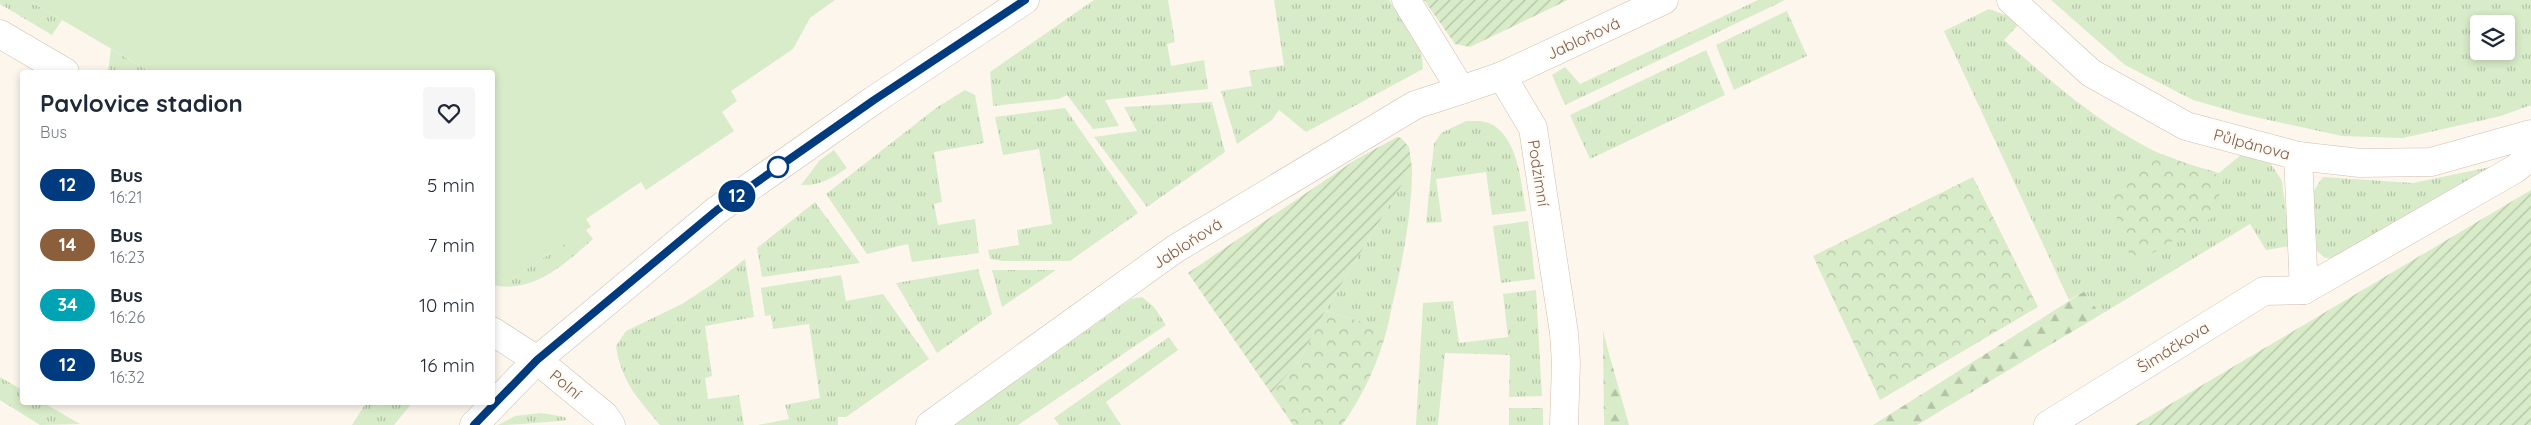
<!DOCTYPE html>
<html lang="en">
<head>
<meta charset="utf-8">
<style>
  :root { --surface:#fff; --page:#f6f6f7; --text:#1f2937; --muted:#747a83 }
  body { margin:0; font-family:Quicksand,sans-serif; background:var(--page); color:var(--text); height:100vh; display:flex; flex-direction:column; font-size:19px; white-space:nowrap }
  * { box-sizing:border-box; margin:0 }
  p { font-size:16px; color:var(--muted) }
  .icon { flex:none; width:28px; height:28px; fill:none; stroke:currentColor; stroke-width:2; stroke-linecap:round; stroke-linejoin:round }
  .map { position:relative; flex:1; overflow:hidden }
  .drawer { position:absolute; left:20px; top:70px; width:475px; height:335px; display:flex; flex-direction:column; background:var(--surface); border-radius:5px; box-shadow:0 2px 8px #0003 }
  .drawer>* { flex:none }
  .badge { padding:0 10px; border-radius:16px; font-size:18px; line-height:32px }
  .buttons { position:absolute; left:2470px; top:15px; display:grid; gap:10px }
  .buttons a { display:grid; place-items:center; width:45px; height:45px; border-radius:5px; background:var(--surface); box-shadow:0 2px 8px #0003; font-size:25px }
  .map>.badge { position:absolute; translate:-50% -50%; box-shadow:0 0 0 2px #fff }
  .round { display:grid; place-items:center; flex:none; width:52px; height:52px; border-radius:5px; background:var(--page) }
  .head { display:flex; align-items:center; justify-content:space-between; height:85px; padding:0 20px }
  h1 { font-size:24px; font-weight:800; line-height:38px }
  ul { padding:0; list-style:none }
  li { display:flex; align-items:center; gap:15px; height:60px; padding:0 20px }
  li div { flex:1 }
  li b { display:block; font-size:19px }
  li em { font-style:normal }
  li .badge { min-width:55px; font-weight:700; text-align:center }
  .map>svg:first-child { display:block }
  .grass { fill:url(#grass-tufts); fill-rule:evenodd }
  .forest { fill:url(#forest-firs) }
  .park { fill:url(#park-crowns) }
  .garden { fill:url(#garden-furrows) }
  .pitch { fill:#d8ecc9 }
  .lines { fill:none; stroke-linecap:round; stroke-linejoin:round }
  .minor-casing { stroke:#d1beb0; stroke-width:29 }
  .minor { stroke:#fff; stroke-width:28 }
  .line-casing { stroke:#fff; stroke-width:11 }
  .line { stroke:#003b80; stroke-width:8 }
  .stop-dot { fill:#fff; stroke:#003b80; stroke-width:2.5 }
  .labels { text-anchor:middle; stroke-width:4.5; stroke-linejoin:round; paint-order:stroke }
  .street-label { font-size:16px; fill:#7a5c4d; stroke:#fffaf3 }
</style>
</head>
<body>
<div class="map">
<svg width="2531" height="425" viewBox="0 0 2531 425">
  <defs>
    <pattern id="grass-tufts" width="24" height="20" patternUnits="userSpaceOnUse" patternTransform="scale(1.25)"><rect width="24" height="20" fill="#d8ecc9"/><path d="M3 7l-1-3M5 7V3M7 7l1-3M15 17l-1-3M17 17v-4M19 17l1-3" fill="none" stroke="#b4c2a5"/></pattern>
    <pattern id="forest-firs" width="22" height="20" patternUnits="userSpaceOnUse" patternTransform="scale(1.25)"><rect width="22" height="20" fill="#d8ecc9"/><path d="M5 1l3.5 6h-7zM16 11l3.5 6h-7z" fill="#b4c2a5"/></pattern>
    <pattern id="park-crowns" width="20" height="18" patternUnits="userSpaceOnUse" patternTransform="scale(1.25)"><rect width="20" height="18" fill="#d8ecc9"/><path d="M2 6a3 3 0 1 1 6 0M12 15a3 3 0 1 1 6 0" fill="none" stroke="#b4c2a5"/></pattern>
    <pattern id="garden-furrows" width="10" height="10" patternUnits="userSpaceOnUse" patternTransform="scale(1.25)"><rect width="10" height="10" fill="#d8ecc9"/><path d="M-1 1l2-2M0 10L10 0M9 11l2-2" fill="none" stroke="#b4c2a5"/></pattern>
  </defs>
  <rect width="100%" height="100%" fill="#fdf6ec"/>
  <g class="grass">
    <path d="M 0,0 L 28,0 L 62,20 L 52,35 L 0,4 Z"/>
    <path d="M 1094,0 L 1168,0 L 1175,42 L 1167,44 L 1171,66 L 1204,60 L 1208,89 L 1105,100 L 1119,126 L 1093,129 L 1067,95 L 1059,99 L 993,106 L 990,72 Z"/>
    <path d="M 1274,0 L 1389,0 C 1405,24 1423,39 1423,69 L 1306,132 L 1279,110 L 1272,120 L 1237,144 L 1221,91 L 1252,86 L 1249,71 L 1284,65 Z"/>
    <path d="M 1758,0 L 1785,0 L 1565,105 L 1552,75 L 1565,67 L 1580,84 Z"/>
    <path d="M 2051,0 L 2531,0 L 2531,105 L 2501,116 L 2403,138 L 2342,136 L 2246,115 L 2193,100 L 2125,65 ZM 2479,24 L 2506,24 L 2506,51 L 2479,51 Z"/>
    <path d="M 1989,9 L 2022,21 L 2004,40 C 2053,83 2101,126 2161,154 C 2179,162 2200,167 2219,173 L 2243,153 L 2269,161 L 2282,181 L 2290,246 L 2266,250 L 2250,224 L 2100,315 L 2085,291 L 2069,300 L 1944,31 Z"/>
    <path d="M 1787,11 L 1807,56 L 1734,90 L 1716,45 Z"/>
    <path d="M 111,49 L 151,72 L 108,72 Z"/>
    <path d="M 1706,50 L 1725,95 L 1590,159 L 1570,115 Z"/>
    <path d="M 965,90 L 975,95 L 984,143 L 934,152 L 942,202 L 934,204 L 938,225 L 975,219 L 979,253 L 912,262 L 908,244 L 867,254 L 826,194 L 936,108 Z"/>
    <path d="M 1212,102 L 1225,152 L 1147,207 L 1094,137 L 1137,131 L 1124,107 Z"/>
    <path d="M 1065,108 L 1138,213 L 1070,261 L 1003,261 L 990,259 L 988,250 L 1019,245 L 1017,230 L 1052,224 L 1039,149 L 1003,155 L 995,117 Z"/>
    <path d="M 1466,121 C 1475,121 1485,120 1493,125 C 1519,141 1521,184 1526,211 L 1492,215 L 1486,172 L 1436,179 L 1442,222 L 1426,223 L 1434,144 L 1441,133 Z"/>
    <path d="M 834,150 L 847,168 C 832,178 820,186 801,185 L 820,160 Z"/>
    <path d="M 2495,166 L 2338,259 L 2325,258 L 2317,251 L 2313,192 L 2323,177 L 2413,183 Z"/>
    <path d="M 1412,168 C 1412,223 1399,275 1387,329 L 1325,311 Z"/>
    <path d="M 815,202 L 860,263 L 762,277 L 757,248 Z"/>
    <path d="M 1528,221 L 1535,279 L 1501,283 L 1493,226 Z"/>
    <path d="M 586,230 L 593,239 C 565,264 533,294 493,285 L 493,273 L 507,282 Z"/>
    <path d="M 745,259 L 754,317 L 705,326 L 712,376 L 705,378 L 708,399 L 739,395 L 744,425 L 660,425 C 638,399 621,381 616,346 L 626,331 L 682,304 L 714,283 Z"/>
    <path d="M 978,269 L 992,314 L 937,353 L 896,283 Z"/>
    <path d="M 992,270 L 1056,270 L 1002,307 Z"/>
    <path d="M 841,275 L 846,301 L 883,294 L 929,359 L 846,417 L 838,417 L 838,425 L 758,425 L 789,419 L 785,405 L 820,398 L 809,324 L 773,329 L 771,315 L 765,316 L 761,288 Z"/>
    <path d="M 1536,290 L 1542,396 L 1509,397 L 1510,355 L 1445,353 L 1438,425 L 1416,425 L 1423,303 L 1453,301 L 1459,343 L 1508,337 L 1503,294 Z"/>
    <path d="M 1142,297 L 1154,307 L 1166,325 L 1018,425 L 953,425 L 1131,299 Z"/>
    <path d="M 1169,337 L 1178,350 L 1106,402 L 1121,425 L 1059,425 L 1054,418 Z"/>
    <path d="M 0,377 L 22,390 L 22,402 L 44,403 L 80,424 L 40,425 L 0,400 Z"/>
    <path d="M 366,403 L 366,402 L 412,403 L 394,425 L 352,425 Z"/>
    <rect x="1509" y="408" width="34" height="17"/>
    <path d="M 541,413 L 565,417 L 567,420 C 544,422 522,425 498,425 L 515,416 Z"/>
  </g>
  <g class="forest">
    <path d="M 2085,291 L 2100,315 L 1917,425 L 1873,425 Z"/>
    <path d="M 1603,332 L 1629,425 L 1604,425 Z"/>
  </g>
  <g class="park">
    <path d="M 2162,154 L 2224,178 L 2213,217 L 2133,265 L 2110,198 Z"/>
    <path d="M 1973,177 L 2038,307 L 1880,400 L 1813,256 Z"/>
    <path d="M 1325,311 L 1387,329 C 1378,363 1363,396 1342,425 L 1293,425 L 1271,393 L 1300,360 Z"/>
  </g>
  <g class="garden">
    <path d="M 1424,0 L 1568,0 L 1470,47 L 1455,44 Z"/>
    <path d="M 1397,137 L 1401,138 L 1409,147 L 1412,168 L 1325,311 L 1300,360 L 1271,393 L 1188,273 L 1355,160 Z"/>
    <path d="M 2531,190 L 2531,425 L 2135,425 Z"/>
  </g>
  <path class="pitch" d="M 28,0 L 835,0 L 810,18 L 793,49 L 731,91 L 737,101 L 722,112 L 734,131 L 646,190 L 641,182 L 586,219 L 591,227 L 507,282 L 493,273 L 492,72 L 151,72 Z"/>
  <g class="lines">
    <defs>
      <g id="minor">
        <path d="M 1406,0 L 1461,90 L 1502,76 L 1533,128 L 1564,333 L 1566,363 L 1564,425"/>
        <path d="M 2011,0 L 2091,73 L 2186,126 L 2298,156 L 2360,163 L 2431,162 L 2531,134"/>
        <path d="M 0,34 L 65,72"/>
        <path d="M 1502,76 L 1664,0"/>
        <path d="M 2298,156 L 2304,290"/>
        <path d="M 492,331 L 537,360 L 604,415 L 611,425"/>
        <path d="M 474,425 L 537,360 L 717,210 L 874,100 L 1025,0"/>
        <path d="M 930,425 L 1175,249 L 1415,105 L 1461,90"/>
        <path d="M 2048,425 L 2264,291 L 2304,290 L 2515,169 L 2531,156"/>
      </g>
    </defs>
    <use href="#minor" class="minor-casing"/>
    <use href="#minor" class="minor"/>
  </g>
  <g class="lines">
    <defs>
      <path id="line" d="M 474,425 L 537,360 L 717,210 L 874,100 L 1025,0"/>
    </defs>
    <use href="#line" class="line-casing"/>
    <use href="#line" class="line"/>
  </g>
  <circle class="stop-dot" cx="778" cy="167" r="10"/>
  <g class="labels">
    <g class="street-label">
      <text transform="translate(1583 38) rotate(-25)" y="6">Jabloňová</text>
      <text transform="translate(2252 144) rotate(15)" y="6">Půlpánova</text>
      <text transform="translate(1539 173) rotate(81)" y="6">Podzimní</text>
      <text transform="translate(1187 243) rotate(-33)" y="6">Jabloňová</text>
      <text transform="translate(2173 347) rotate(-32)" y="6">Šimáčkova</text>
      <text transform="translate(566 384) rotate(40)" y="6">Polní</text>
    </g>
  </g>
</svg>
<div class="buttons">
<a><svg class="icon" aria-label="layers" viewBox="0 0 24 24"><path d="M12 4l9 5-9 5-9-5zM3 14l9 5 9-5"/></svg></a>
</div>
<b class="badge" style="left:737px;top:196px;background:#003b80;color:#fff">12</b>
<section class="drawer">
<div class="head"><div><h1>Pavlovice stadion</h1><p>Bus</p></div><a class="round"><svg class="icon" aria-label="heart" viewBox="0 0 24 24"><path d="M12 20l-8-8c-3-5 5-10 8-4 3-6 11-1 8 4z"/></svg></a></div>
<ul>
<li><span class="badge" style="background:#003b80;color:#fff">12</span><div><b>Bus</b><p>16:21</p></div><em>5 min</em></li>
<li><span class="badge" style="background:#8b5e3c;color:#fff">14</span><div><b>Bus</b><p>16:23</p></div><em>7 min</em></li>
<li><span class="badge" style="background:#00a3b4;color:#fff">34</span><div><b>Bus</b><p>16:26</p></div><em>10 min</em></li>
<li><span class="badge" style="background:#003b80;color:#fff">12</span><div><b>Bus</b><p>16:32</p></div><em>16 min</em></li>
</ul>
</section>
</div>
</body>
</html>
